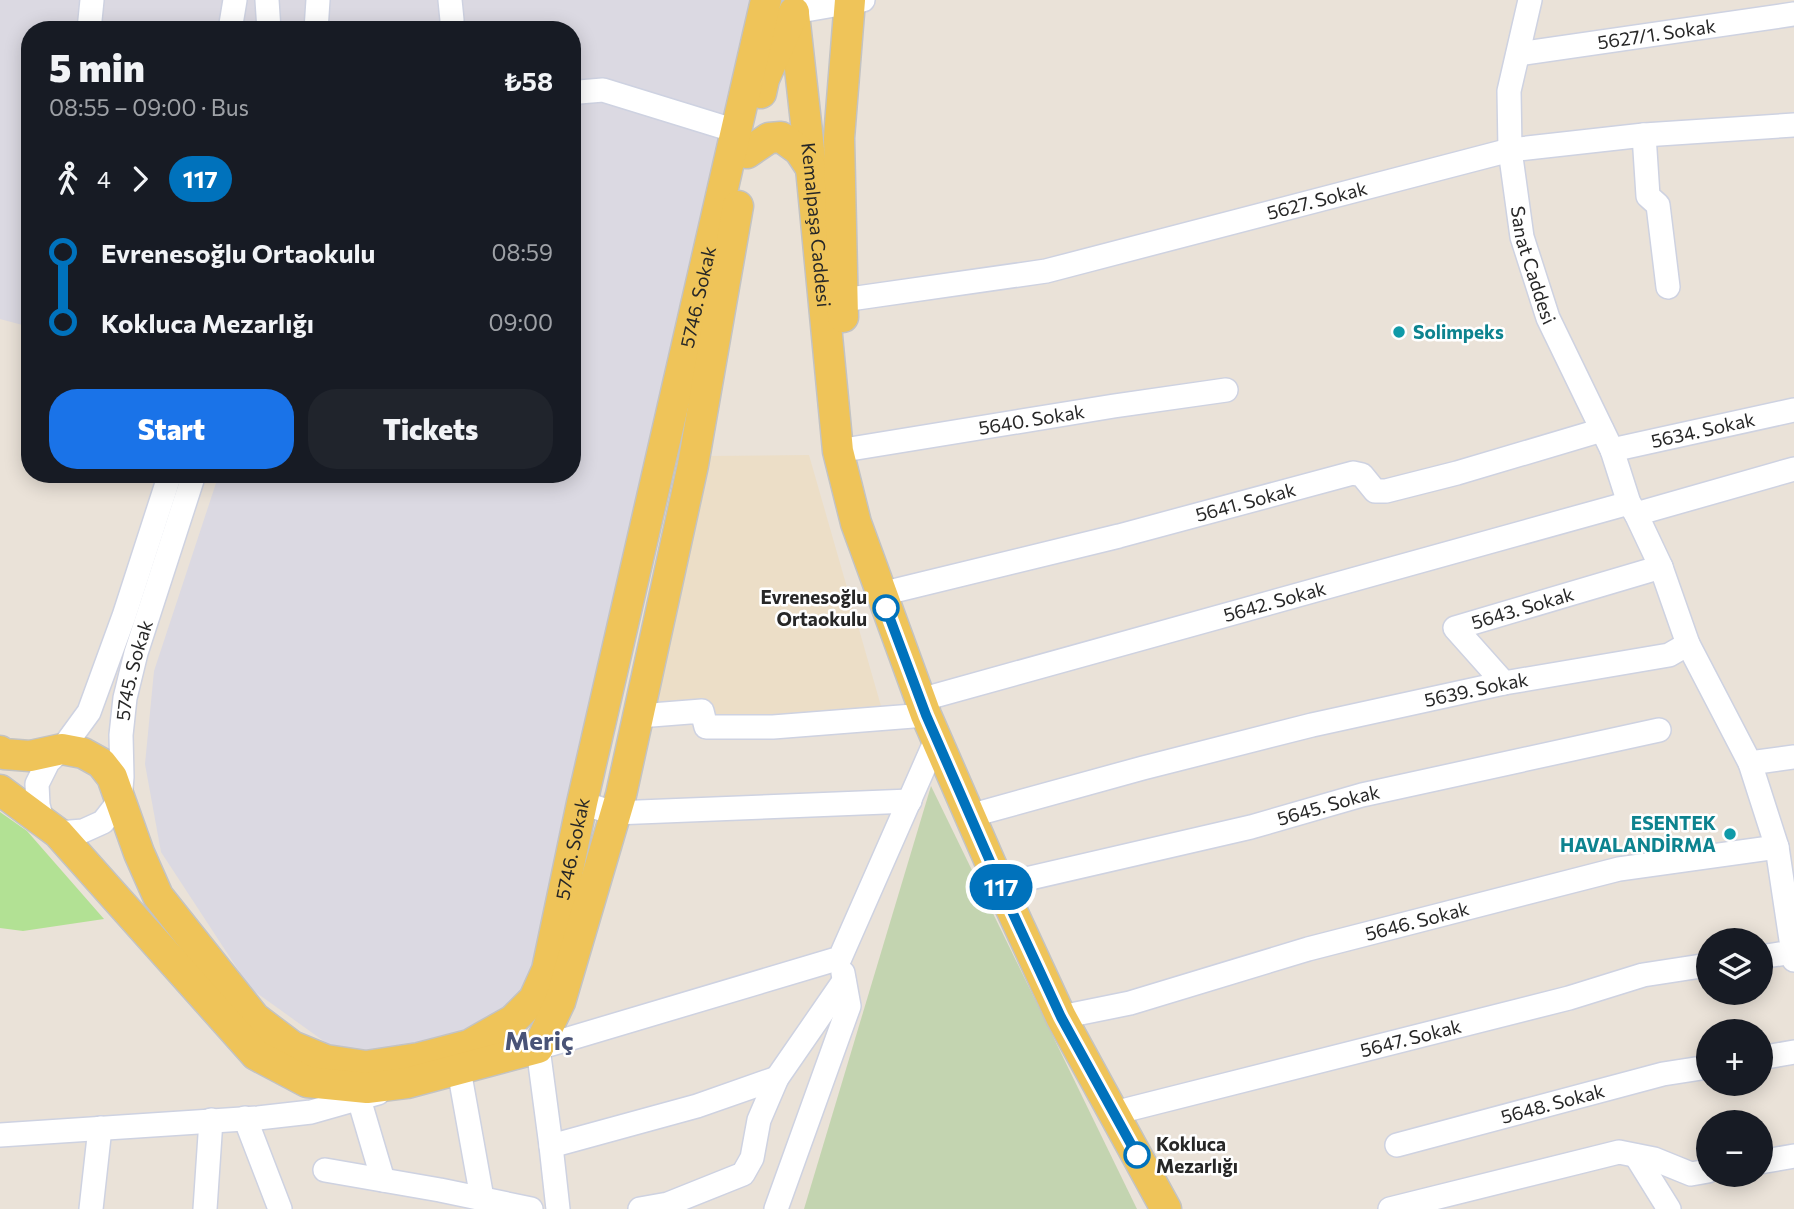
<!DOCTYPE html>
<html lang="en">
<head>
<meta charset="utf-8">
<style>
  :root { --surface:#171b24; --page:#20242c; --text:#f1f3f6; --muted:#9ea1a6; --accent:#1a73e8 }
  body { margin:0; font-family:Commissioner,sans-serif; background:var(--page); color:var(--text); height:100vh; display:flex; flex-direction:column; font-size:26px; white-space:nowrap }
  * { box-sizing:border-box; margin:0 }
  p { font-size:23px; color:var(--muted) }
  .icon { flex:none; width:38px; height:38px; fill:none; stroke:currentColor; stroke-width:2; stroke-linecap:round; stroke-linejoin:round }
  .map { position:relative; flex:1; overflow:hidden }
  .details { position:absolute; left:21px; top:21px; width:560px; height:462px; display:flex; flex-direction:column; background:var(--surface); border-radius:28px; box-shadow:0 4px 18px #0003 }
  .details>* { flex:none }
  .badge { padding:0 14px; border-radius:23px; font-size:24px; line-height:46px }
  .fabs { position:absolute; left:1696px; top:928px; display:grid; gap:14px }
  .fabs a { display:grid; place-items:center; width:77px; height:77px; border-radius:50%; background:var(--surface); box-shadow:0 4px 18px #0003; font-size:35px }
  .map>.badge { position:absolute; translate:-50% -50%; box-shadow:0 0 0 4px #fff }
  .legs { display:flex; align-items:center; gap:10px; height:77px; padding:0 28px; font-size:23px }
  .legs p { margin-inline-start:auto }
  .summary { display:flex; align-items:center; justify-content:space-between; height:119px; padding:0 28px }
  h1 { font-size:38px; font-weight:800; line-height:52px }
  .cta { display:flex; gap:14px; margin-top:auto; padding:14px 28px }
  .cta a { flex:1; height:80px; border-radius:28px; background:var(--accent); color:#fff; font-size:28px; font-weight:800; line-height:80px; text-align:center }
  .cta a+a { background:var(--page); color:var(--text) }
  ul { padding:0 28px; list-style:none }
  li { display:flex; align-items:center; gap:24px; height:70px; font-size:26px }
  li i { display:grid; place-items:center; width:10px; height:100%; margin:0 9px; background:currentColor }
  li i::after { content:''; width:18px; height:18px; margin:-9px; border:5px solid; border-radius:50%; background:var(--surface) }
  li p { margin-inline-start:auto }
  li:first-child i { background:linear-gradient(#0000 50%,currentColor 0) }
  li:last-child i { background:linear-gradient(currentColor 50%,#0000 0) }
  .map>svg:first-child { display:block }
  .industrial { fill:#dbd9e2 }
  .education { fill:#ecdec7 }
  .green { fill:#b2e194 }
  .cemetery { fill:#c3d4b0 }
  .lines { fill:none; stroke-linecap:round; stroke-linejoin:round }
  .minor-casing { stroke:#ced2e1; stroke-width:26 }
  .major-casing { stroke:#c3c3c3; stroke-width:33 }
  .minor { stroke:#fff; stroke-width:23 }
  .major { stroke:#efc459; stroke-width:30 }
  .line-1-casing { stroke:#fff; stroke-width:16 }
  .line-1 { stroke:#0072bc; stroke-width:10 }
  .culture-dot { fill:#0f9aa8; stroke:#fff; stroke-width:2.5 }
  .stop-1-dot { fill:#fff; stroke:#0072bc; stroke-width:3.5 }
  .labels { text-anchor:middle; stroke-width:5; stroke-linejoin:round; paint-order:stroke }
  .street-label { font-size:19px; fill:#272727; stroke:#fff }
  .culture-label { font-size:19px; font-weight:bold; fill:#0d838f; stroke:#fff; text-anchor:start }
  .stop-label { font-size:19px; font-weight:bold; fill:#272727; stroke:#fff; text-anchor:end }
  .district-label { font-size:26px; font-weight:bold; fill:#495377; stroke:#fff }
</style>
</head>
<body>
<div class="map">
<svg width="1794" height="1209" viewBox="0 0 1794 1209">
  <rect width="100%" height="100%" fill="#eae2d8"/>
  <path class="industrial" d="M 0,0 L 752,0 L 538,970 L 505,1015 L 396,1053 L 336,1050 L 250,988 L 161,852 L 145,764 L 154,671 L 219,474 L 572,474 L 572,30 L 30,30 L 30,327 L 0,319 Z"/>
  <path class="education" d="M 809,455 L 883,713 L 715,723 L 695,700 L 650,704 L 704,456 Z"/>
  <path class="green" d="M 0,812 L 27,831 L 104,919 L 23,931 L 0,928 Z"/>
  <path class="cemetery" d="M 931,786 L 1137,1209 L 804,1209 Z"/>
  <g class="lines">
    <defs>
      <g id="minor">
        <path d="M 267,0 L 269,30"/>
        <path d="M 450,0 L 452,20 L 451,30"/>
        <path id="s1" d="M 1530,0 L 1509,91 L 1510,150 L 1522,237 L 1548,318 L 1612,450 L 1629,503 L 1636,514"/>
        <path d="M 794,12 L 863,0"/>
        <path d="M 89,30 L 92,0"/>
        <path d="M 230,30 L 235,0"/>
        <path d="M 316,30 L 318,0"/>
        <path id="s2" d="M 1518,54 L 1794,14"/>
        <path d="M 572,95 L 579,92 L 603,90 L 736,131"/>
        <path d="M 1644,135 L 1648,196 L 1658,205 L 1668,287"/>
        <path id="s3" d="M 843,300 L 1046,271 L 1510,150 L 1644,135 L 1794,125"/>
        <path id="s4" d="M 1612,450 L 1794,410"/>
        <path id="s5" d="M 838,451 L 1114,406 L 1226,390"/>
        <path id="s6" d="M 881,594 L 1119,536 L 1353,473 L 1362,475 L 1375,491 L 1386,491 L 1457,473 L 1602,430"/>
        <path d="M 1688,644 L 1750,763 L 1794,757"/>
        <path id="s7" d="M 1504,683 L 1455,628 L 1661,567"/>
        <path id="s8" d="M 920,700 L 1629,503"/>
        <path d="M 639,716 L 702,711 L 706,727 L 773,727 L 926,715"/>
        <path d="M 1750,763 L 1777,847 L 1794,960"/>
        <path d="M 582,803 L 614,813 L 910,801"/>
        <path id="s9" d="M 969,816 L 1143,768 L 1312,725 L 1504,683 L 1669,655 L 1688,644 L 1661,567 L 1636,514 L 1794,469"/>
        <path d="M 43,823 L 38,805 L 37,784 L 48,762 L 62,749 L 89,712 L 124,616 L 170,474"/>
        <path id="s10" d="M 58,833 L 83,831 L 103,822 L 120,800 L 122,777 L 121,735 L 125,698 L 136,653 L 194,474"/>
        <path id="s11" d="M 1000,885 L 1251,827 L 1362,795 L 1659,730"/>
        <path d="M 1760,957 L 1793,952"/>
        <path id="s12" d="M 1061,1017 L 1130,1003 L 1308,949 L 1619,869 L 1777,847"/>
        <path d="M 1760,1058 L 1794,1052"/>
        <path d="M 459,1070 L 482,1198"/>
        <path d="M 359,1099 L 383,1180"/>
        <path id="s13" d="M 1114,1113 L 1569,998 L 1643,975 L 1708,965"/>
        <path d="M 245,1118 L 280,1209"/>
        <path d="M 0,1135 L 258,1118 L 311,1112 L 378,1093"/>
        <path id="s14" d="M 1397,1145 L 1663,1074 L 1708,1067"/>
        <path d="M 551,1146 L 538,1048 L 840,958 L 936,740"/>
        <path d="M 1636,1156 L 1669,1209"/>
        <path d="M 1760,1162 L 1794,1156"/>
        <path d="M 325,1170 L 440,1190 L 531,1209"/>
        <path d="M 91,1209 L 100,1128"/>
        <path d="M 205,1209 L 211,1120"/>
        <path d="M 558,1209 L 551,1146 L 697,1106 L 777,1078"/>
        <path d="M 640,1209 L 668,1204 L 743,1174 L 752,1158 L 759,1120 L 777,1078 L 844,981"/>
        <path d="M 776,1209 L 849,1006 L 843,973"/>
        <path d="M 1390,1209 L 1619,1152 L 1654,1159 L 1691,1174 L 1708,1171"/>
      </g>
      <g id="major">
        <path id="s15" d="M 794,14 L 811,168 L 838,451 L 856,523 L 926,715 L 1000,885 L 1061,1017 L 1166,1209"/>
        <path d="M 761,93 L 764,79 L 794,12"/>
        <path d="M 747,153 L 769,138 L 781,137 L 799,150 L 811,168"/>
        <path d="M 843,317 L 839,138 L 850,0"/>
        <path id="s16" d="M 0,751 L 4,754 L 30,756 L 62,749 L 83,753 L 101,763 L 112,777 L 139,853 L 158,896 L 255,1018 L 292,1046 L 326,1060 L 366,1066 L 419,1058 L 469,1045 L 513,1020 L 534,999 L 547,970 L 582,803 L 766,0"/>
        <path d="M 0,790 L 58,833 L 256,1055 L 307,1082 L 367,1088 L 407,1083 L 538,1048 L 560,1002 L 621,795 L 693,465 L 738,206"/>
      </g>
    </defs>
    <use href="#minor" class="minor-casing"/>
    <use href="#major" class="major-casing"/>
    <use href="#minor" class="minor"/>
    <use href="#major" class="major"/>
  </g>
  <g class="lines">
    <defs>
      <path id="line-1" d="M 886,608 L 926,715 L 1010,907 L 1061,1017 L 1137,1155"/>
    </defs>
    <use href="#line-1" class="line-1-casing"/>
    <use href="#line-1" class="line-1"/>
  </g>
  <g class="culture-dot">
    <circle cx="1399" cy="332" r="7"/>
    <circle cx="1730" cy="834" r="7"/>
  </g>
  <g class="stop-1-dot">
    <circle cx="886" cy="608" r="12"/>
    <circle cx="1137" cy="1155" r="12"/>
  </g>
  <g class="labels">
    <g class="street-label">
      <text dy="7" stroke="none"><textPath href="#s2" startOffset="140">5627/1. Sokak</textPath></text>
      <text dy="7" stroke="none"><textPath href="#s3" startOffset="485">5627. Sokak</textPath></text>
      <text dy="7" stroke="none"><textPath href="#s15" startOffset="212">Kemalpaşa Caddesi</textPath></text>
      <text dy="7" stroke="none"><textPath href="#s1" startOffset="270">Sanat Caddesi</textPath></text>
      <text dy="7" stroke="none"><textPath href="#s16" startOffset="1438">5746. Sokak</textPath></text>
      <text dy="7" stroke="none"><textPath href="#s5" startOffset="196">5640. Sokak</textPath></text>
      <text dy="7" stroke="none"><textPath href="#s4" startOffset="93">5634. Sokak</textPath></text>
      <text dy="7" stroke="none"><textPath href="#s6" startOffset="376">5641. Sokak</textPath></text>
      <text dy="7" stroke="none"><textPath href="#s8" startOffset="368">5642. Sokak</textPath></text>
      <text dy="7" stroke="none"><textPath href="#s7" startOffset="144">5643. Sokak</textPath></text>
      <text dy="7" stroke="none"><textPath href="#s10" startOffset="206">5745. Sokak</textPath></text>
      <text dy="7" stroke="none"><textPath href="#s9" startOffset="523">5639. Sokak</textPath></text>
      <text dy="7" stroke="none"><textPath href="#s11" startOffset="338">5645. Sokak</textPath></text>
      <text dy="7" stroke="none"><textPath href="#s16" startOffset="872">5746. Sokak</textPath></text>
      <text dy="7" stroke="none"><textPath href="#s12" startOffset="369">5646. Sokak</textPath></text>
      <text dy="7" stroke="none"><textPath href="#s13" startOffset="306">5647. Sokak</textPath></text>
      <text dy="7" stroke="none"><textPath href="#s14" startOffset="161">5648. Sokak</textPath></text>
    </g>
    <g class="culture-label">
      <text x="1413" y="339">Solimpeks</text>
      <text x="1716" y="830" text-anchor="end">ESENTEK<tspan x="1716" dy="22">HAVALANDİRMA</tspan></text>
    </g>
    <g class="stop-label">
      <text x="867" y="604">Evrenesoğlu<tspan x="867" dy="22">Ortaokulu</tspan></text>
      <text x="1156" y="1151" text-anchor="start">Kokluca<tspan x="1156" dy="22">Mezarlığı</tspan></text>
    </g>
    <g class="district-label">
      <text x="539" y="1050">Meriç</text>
    </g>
  </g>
</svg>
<div class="fabs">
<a><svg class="icon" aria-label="layers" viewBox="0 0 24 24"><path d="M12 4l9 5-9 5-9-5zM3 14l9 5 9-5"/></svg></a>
<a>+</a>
<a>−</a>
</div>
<b class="badge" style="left:1001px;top:887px;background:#0072bc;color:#fff">117</b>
<section class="details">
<div class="summary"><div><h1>5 min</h1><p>08:55 – 09:00 · Bus</p></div><b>₺58</b></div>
<div class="legs"><svg class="icon" aria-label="walk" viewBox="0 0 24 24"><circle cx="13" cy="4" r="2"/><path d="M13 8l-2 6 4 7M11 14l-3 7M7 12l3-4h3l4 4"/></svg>4<svg class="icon" aria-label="forward" viewBox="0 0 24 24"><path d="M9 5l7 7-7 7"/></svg><b class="badge" style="background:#0072bc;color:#fff">117</b></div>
<ul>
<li><i style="color:#0072bc"></i><b>Evrenesoğlu Ortaokulu</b><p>08:59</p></li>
<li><i style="color:#0072bc"></i><b>Kokluca Mezarlığı</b><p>09:00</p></li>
</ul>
<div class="cta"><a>Start</a><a>Tickets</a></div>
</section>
</div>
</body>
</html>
